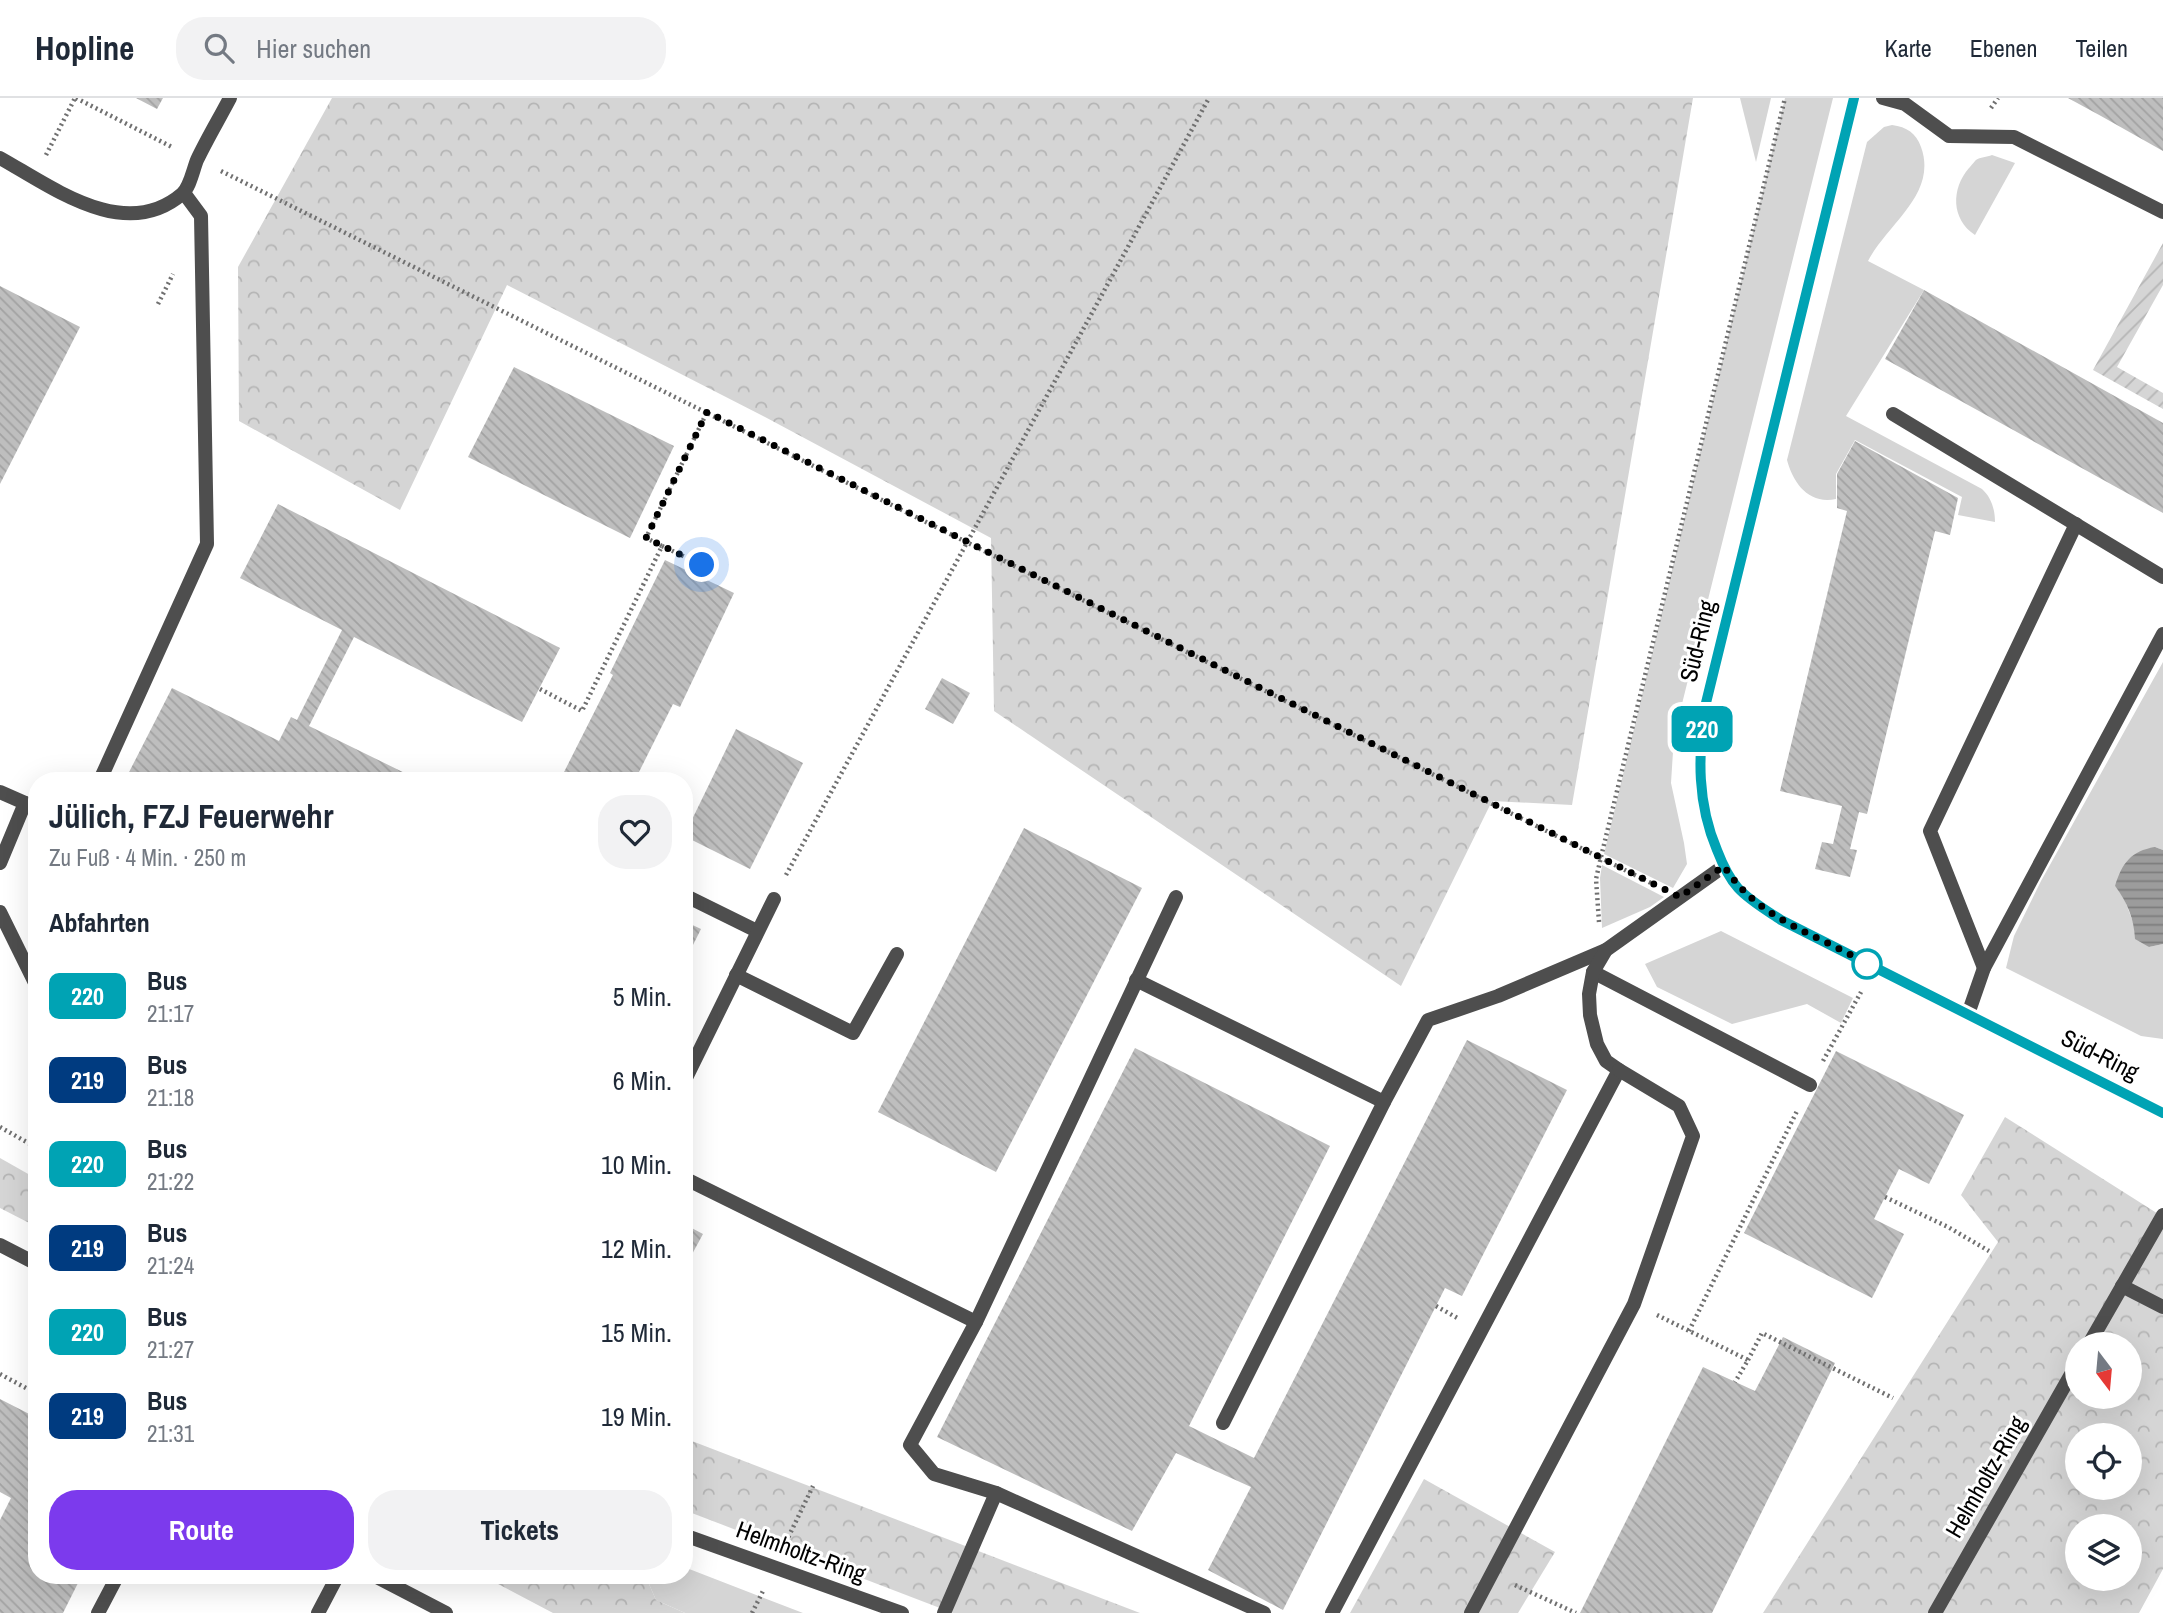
<!DOCTYPE html>
<html lang="de">
<head>
<meta charset="utf-8">
<style>
  :root { --surface:#fff; --page:#f2f2f3; --text:#1f2937; --muted:#747a83; --line:#e0e1e3; --accent:#7c3aed }
  body { margin:0; font-family:"Archivo Narrow",sans-serif; background:var(--page); color:var(--text); height:100vh; display:flex; flex-direction:column; font-size:26px; white-space:nowrap }
  * { box-sizing:border-box; margin:0 }
  p { font-size:23px; color:var(--muted) }
  .icon { flex:none; width:38px; height:38px; fill:none; stroke:currentColor; stroke-width:2; stroke-linecap:round; stroke-linejoin:round }
  .map { position:relative; flex:1; overflow:hidden }
  .drawer { position:absolute; left:28px; top:674px; width:665px; height:812px; display:flex; flex-direction:column; background:var(--surface); border-radius:28px; box-shadow:0 7px 28px #0002 }
  .drawer>* { flex:none }
  .badge { padding:0 14px; border-radius:10px; font-size:24px; line-height:46px }
  .needle { width:46px; rotate:164deg }
  .controls { position:absolute; left:2065px; top:1234px; display:grid; gap:14px }
  .controls a { display:grid; place-items:center; width:77px; height:77px; border-radius:50%; background:var(--surface); box-shadow:0 7px 28px #0002; font-size:35px }
  .you { position:absolute; width:35px; height:35px; margin:-18px; border:5px solid #fff; border-radius:50%; background:#1a73e8; box-shadow:0 0 0 10px #1a73e833 }
  .map>.badge { position:absolute; translate:-50% -50%; box-shadow:0 0 0 4px #fff }
  h2 { padding:0 21px; font-size:26px; line-height:63px }
  .round { display:grid; place-items:center; flex:none; width:74px; height:74px; border-radius:28px; background:var(--page) }
  .headline { display:flex; align-items:center; justify-content:space-between; height:119px; padding:0 21px }
  h1 { font-size:33px; font-weight:700; line-height:52px }
  .action { display:flex; gap:14px; margin-top:auto; padding:14px 21px }
  .action a { flex:1; height:80px; border-radius:28px; background:var(--accent); color:#fff; font-size:28px; font-weight:700; line-height:80px; text-align:center }
  .action a+a { background:var(--page); color:var(--text) }
  ul { padding:0; list-style:none }
  li { display:flex; align-items:center; gap:21px; height:84px; padding:0 21px }
  li div { flex:1 }
  li b { display:block; font-size:26px }
  li em { font-style:normal }
  li .badge { min-width:77px; font-weight:700; text-align:center }
  header { display:flex; align-items:center; gap:42px; box-sizing:border-box; height:98px; padding:0 35px; background:var(--surface); border-bottom:2px solid var(--line) }
  header strong { font-size:33px }
  nav { display:flex; gap:38px; margin-inline-start:auto; font-size:24px }
  .search { width:490px; height:63px; background:var(--page); display:flex; align-items:center; gap:18px; box-sizing:border-box; padding:0 24px; border-radius:28px; color:var(--muted); font-size:26px }
  .map>svg:first-child { display:block }
  .grass { fill:#d5d5d5 }
  .forest { fill:url(#forest-crowns); fill-rule:evenodd }
  .garden { fill:url(#garden-furrows) }
  .water { fill:url(#water-rules) }
  .building { fill:url(#building-back-hatch) }
  .lines { fill:none; stroke-linecap:round; stroke-linejoin:round }
  .path { stroke:#707070; stroke-width:4.5; stroke-dasharray:2 3.5; stroke-linecap:butt }
  .service { stroke:#4e4e4e; stroke-width:14 }
  .minor { stroke:#4e4e4e; stroke-width:14 }
  .line-casing { stroke:#fff; stroke-width:16 }
  .line { stroke:#00a3b4; stroke-width:10 }
  .walk { stroke:#000; stroke-width:7; stroke-dasharray:0 12.6 }
  .stop-dot { fill:#fff; stroke:#00a3b4; stroke-width:3.5 }
  .labels { text-anchor:middle; stroke-width:6; stroke-linejoin:round; paint-order:stroke }
  .street-label { font-size:24px; fill:#000; stroke:#fff }
</style>
</head>
<body>
<header>
<strong>Hopline</strong>
<div class="search"><svg class="icon" aria-label="search" viewBox="0 0 24 24"><circle cx="10" cy="10" r="6"/><path d="M15 15l6 6"/></svg>Hier suchen</div>
<nav><a>Karte</a><a>Ebenen</a><a>Teilen</a></nav>
</header>
<div class="map">
<svg width="2163" height="1515" viewBox="0 0 2163 1515">
  <defs>
    <pattern id="forest-crowns" width="20" height="18" patternUnits="userSpaceOnUse" patternTransform="scale(1.75)"><rect width="20" height="18" fill="#d5d5d5"/><path d="M2 6a3 3 0 1 1 6 0M12 15a3 3 0 1 1 6 0" fill="none" stroke="#b5b5b5"/></pattern>
    <pattern id="garden-furrows" width="10" height="10" patternUnits="userSpaceOnUse" patternTransform="scale(1.75)"><rect width="10" height="10" fill="#d5d5d5"/><path d="M-1 1l2-2M0 10L10 0M9 11l2-2" fill="none" stroke="#b5b5b5"/></pattern>
    <pattern id="water-rules" width="6" height="5" patternUnits="userSpaceOnUse" patternTransform="scale(1.75)"><rect width="6" height="5" fill="#9c9c9c"/><path d="M0 2.5h6" fill="none" stroke="#7d7d7d"/></pattern>
    <pattern id="building-back-hatch" width="6" height="6" patternUnits="userSpaceOnUse" patternTransform="scale(1.75)"><rect width="6" height="6" fill="#bebebe"/><path d="M-1 5l2 2M0 0l6 6M5-1l2 2" fill="none" stroke="#a2a2a2"/></pattern>
  </defs>
  <rect width="100%" height="100%" fill="#fff"/>
  <g class="grass">
    <path d="M 1740,0 L 1771,0 L 1756,64 Z"/>
    <path d="M 1785,0 L 1833,0 L 1674,638 L 1671,685 L 1684,745 L 1687,766 L 1673,790 L 1604,756 Z"/>
    <path d="M 1892,27 C 1907,29 1916,35 1921,49 C 1938,96 1887,126 1868,163 L 1924,192 L 1846,318 L 1982,391 C 1991,399 1995,411 1995,424 L 1958,417 L 1962,399 L 1855,342 L 1836,376 L 1836,401 C 1809,407 1793,385 1787,362 L 1867,44 L 1884,29 Z"/>
    <path d="M 1992,57 L 2015,65 L 1975,137 C 1951,121 1951,91 1969,70 C 1970,69 1975,63 1976,62 C 1980,59 1987,59 1992,57 Z"/>
    <path d="M 2163,564 L 2163,752 L 2155,749 L 2115,788 L 2124,800 L 2134,827 L 2149,849 L 2163,846 L 2163,941 L 2141,938 L 2006,870 L 2014,838 L 2041,783 Z"/>
    <path d="M 1602,767 L 1664,799 L 1650,809 L 1602,830 L 1600,780 Z"/>
    <path d="M 1721,833 L 1853,900 L 1841,925 L 1807,906 L 1732,926 L 1657,889 L 1645,866 Z"/>
    <path d="M 684,1469 L 803,1515 L 685,1515 L 656,1502 L 645,1477 L 684,1477 Z"/>
  </g>
  <g class="forest">
    <path d="M 332,0 L 1693,0 L 1572,707 L 1492,703 L 1401,888 L 994,613 L 991,440 L 765,319 L 507,187 L 400,412 L 239,323 L 238,169 Z"/>
    <path d="M 2005,1019 L 2163,1119 L 2163,1471 L 2139,1515 L 1763,1515 L 1998,1144 L 1961,1097 ZM 2077,1246 L 2130,1246 L 2130,1298 L 2077,1298 ZM 2077,1337 L 2130,1337 L 2130,1390 L 2077,1390 ZM 2077,1428 L 2130,1428 L 2130,1480 L 2077,1480 Z"/>
    <path d="M 0,1060 L 37,1081 L 37,1129 L 0,1110 Z"/>
    <path d="M 684,1340 L 1140,1515 L 953,1515 L 684,1412 Z"/>
    <path d="M 1424,1381 L 1555,1454 L 1518,1515 L 1350,1515 Z"/>
    <path d="M 481,1477 L 645,1477 L 656,1502 L 685,1515 L 553,1515 Z"/>
  </g>
  <path class="garden" d="M 2163,145 L 2163,187 L 2117,269 L 2163,295 L 2163,311 L 2093,272 Z"/>
  <path class="water" d="M 2155,749 L 2163,752 L 2163,846 L 2149,849 L 2135,841 C 2134,820 2127,804 2115,788 C 2122,765 2131,753 2155,749 Z"/>
  <g class="building">
    <path d="M 136,0 L 163,0 L 157,11 Z"/>
    <path d="M 2068,0 L 2163,0 L 2163,53 L 2101,18 Z"/>
    <path d="M 0,188 L 80,229 L 0,386 Z"/>
    <path d="M 1924,192 L 2163,325 L 2163,415 L 1885,261 Z"/>
    <path d="M 514,269 L 674,348 L 630,440 L 468,359 Z"/>
    <path d="M 1855,343 L 1958,400 L 1950,437 L 1935,433 L 1867,716 L 1859,714 L 1850,751 L 1857,752 L 1850,779 L 1815,771 L 1822,744 L 1833,746 L 1842,708 L 1780,693 L 1847,413 L 1837,410 L 1837,376 Z"/>
    <path d="M 278,406 L 560,550 L 522,624 L 354,539 L 309,628 L 419,682 L 125,682 L 172,590 L 279,643 L 291,619 L 297,622 L 342,532 L 240,480 Z"/>
    <path d="M 665,462 L 734,495 L 680,609 L 673,606 L 635,682 L 560,682 L 613,577 L 610,575 Z"/>
    <path d="M 942,580 L 970,595 L 953,626 L 925,611 Z"/>
    <path d="M 736,631 L 803,665 L 750,771 L 684,738 Z"/>
    <path d="M 1024,730 L 1142,790 L 996,1074 L 878,1014 Z"/>
    <path d="M 684,823 L 701,831 L 684,865 Z"/>
    <path d="M 1467,942 L 1567,992 L 1462,1198 L 1445,1190 L 1283,1512 L 1208,1472 L 1251,1389 L 1176,1355 L 1132,1433 L 937,1339 L 1135,950 L 1330,1048 L 1189,1328 L 1254,1360 Z"/>
    <path d="M 1836,953 L 1964,1017 L 1929,1086 L 1899,1071 L 1874,1121 L 1904,1136 L 1872,1200 L 1744,1135 Z"/>
    <path d="M 684,1126 L 703,1136 L 684,1171 Z"/>
    <path d="M 1783,1239 L 1835,1265 L 1712,1515 L 1580,1515 L 1703,1269 L 1755,1293 Z"/>
    <path d="M 0,1301 L 37,1320 L 37,1477 L 82,1477 L 63,1515 L 0,1515 L 0,1422 L 11,1400 L 0,1394 Z"/>
  </g>
  <g class="lines">
    <g class="path">
      <path d="M 76,0 L 172,49"/>
      <path d="M 1991,10 L 1998,0"/>
      <path d="M 46,57 L 75,0"/>
      <path d="M 221,73 L 1651,785"/>
      <path d="M 158,206 L 173,176"/>
      <path d="M 662,448 L 702,467 L 698,477"/>
      <path d="M 540,591 L 582,613 L 662,448 L 646,440 L 707,314"/>
      <path d="M 786,777 L 1209,0"/>
      <path d="M 1599,824 L 1596,781 L 1601,759 L 1785,0"/>
      <path d="M 1823,963 L 1861,894"/>
      <path d="M 0,1029 L 37,1050"/>
      <path d="M 1885,1099 L 1948,1129 L 1989,1153"/>
      <path d="M 1436,1208 L 1459,1221"/>
      <path d="M 1657,1217 L 1748,1262 L 1735,1284"/>
      <path d="M 1689,1233 L 1798,1011"/>
      <path d="M 1748,1262 L 1762,1235 L 1893,1300"/>
      <path d="M 0,1276 L 37,1296"/>
      <path d="M 786,1444 L 813,1388"/>
      <path d="M 1515,1487 L 1576,1515"/>
      <path d="M 752,1515 L 763,1493"/>
    </g>
    <g class="service">
      <path d="M 1883,0 L 1905,6 L 1949,38 L 2014,39 L 2163,114"/>
      <path d="M 0,60 C 52,89 125,145 182,96 C 190,89 193,72 197,62 C 207,41 219,21 230,0"/>
      <path d="M 1893,316 L 2163,479"/>
      <path d="M 100,682 L 207,446 L 201,118 L 184,95"/>
      <path d="M 0,694 L 25,705"/>
      <path d="M 0,765 L 25,705 L 37,714"/>
      <path d="M 684,797 L 757,833"/>
      <path d="M 0,814 L 37,889"/>
      <path d="M 1984,870 L 1930,733 L 2076,426"/>
      <path d="M 1593,874 L 1810,987"/>
      <path d="M 736,877 L 853,935 L 897,856"/>
      <path d="M 1136,882 L 1384,1004 L 1428,922 L 1498,898 L 1606,852"/>
      <path d="M 1968,916 L 1984,870 L 2163,536"/>
      <path d="M 684,984 L 774,801"/>
      <path d="M 684,1080 L 976,1224"/>
      <path d="M 2122,1188 L 2163,1209"/>
      <path d="M 1223,1325 L 1384,1004"/>
      <path d="M 996,1395 L 934,1376 L 910,1347 L 976,1224 L 1176,799"/>
      <path d="M 373,1477 L 446,1515"/>
      <path d="M 98,1515 L 118,1477"/>
      <path d="M 318,1515 L 338,1477"/>
      <path d="M 944,1515 L 996,1395 L 1264,1515"/>
      <path d="M 1332,1515 L 1619,972 L 1606,963 L 1597,946 L 1590,917 L 1589,896 L 1593,874 L 1606,852 L 1724,768"/>
      <path d="M 1471,1515 L 1634,1206 L 1693,1038 L 1679,1008 L 1619,972"/>
    </g>
    <g class="minor">
      <path d="M 1854,0 L 1705,609 C 1698,658 1697,705 1717,752 C 1722,765 1728,779 1738,790 C 1750,803 1766,812 1781,822 L 2163,1015"/>
      <path d="M 0,1147 L 37,1166"/>
      <path d="M 2089,1246 L 2163,1117"/>
      <path d="M 684,1437 L 902,1515"/>
      <path d="M 1935,1515 L 2077,1266"/>
    </g>
  </g>
  <g class="lines">
    <defs>
      <path id="line" d="M 1854,0 L 1705,609 C 1698,658 1697,705 1717,752 C 1722,765 1728,779 1738,790 C 1750,803 1766,812 1781,822 L 2163,1015"/>
    </defs>
    <use href="#line" class="line-casing"/>
    <use href="#line" class="line"/>
    <path class="walk" d="M 702,467 L 646,440 L 707,314 L 1680,799 L 1724,768 C 1758,822 1816,835 1867,866"/>
  </g>
  <circle class="stop-dot" cx="1867" cy="866" r="14"/>
  <g class="labels">
    <g class="street-label">
      <text transform="translate(1698 543) rotate(-76)" y="8">Süd-Ring</text>
      <text transform="translate(2100 957) rotate(27)" y="8">Süd-Ring</text>
      <text transform="translate(1986 1379) rotate(-60)" y="8">Helmholtz-Ring</text>
      <text transform="translate(801 1454) rotate(20)" y="8">Helmholtz-Ring</text>
    </g>
  </g>
</svg>
<div class="controls">
<a><svg class="needle" viewBox="-14 -14 28 28"><path d="M0-13l5 13h-10z" fill="#e53935"/><path d="M0 13l5-13h-10z" fill="#747a83"/></svg></a>
<a><svg class="icon" aria-label="locate" viewBox="0 0 24 24"><circle cx="12" cy="12" r="6"/><path d="M12 2v4M12 18v4M2 12h4M18 12h4"/></svg></a>
<a><svg class="icon" aria-label="layers" viewBox="0 0 24 24"><path d="M12 4l9 5-9 5-9-5zM3 14l9 5 9-5"/></svg></a>
</div>
<div class="you" style="left:702px;top:467px"></div>
<b class="badge" style="left:1702px;top:631px;background:#00a3b4;color:#fff">220</b>
<section class="drawer">
<div class="headline"><div><h1>Jülich, FZJ Feuerwehr</h1><p>Zu Fuß · 4 Min. · 250 m</p></div><a class="round"><svg class="icon" aria-label="heart" viewBox="0 0 24 24"><path d="M12 20l-8-8c-3-5 5-10 8-4 3-6 11-1 8 4z"/></svg></a></div>
<h2>Abfahrten</h2>
<ul>
<li><span class="badge" style="background:#00a3b4;color:#fff">220</span><div><b>Bus</b><p>21:17</p></div><em>5 Min.</em></li>
<li><span class="badge" style="background:#003b80;color:#fff">219</span><div><b>Bus</b><p>21:18</p></div><em>6 Min.</em></li>
<li><span class="badge" style="background:#00a3b4;color:#fff">220</span><div><b>Bus</b><p>21:22</p></div><em>10 Min.</em></li>
<li><span class="badge" style="background:#003b80;color:#fff">219</span><div><b>Bus</b><p>21:24</p></div><em>12 Min.</em></li>
<li><span class="badge" style="background:#00a3b4;color:#fff">220</span><div><b>Bus</b><p>21:27</p></div><em>15 Min.</em></li>
<li><span class="badge" style="background:#003b80;color:#fff">219</span><div><b>Bus</b><p>21:31</p></div><em>19 Min.</em></li>
</ul>
<div class="action"><a>Route</a><a>Tickets</a></div>
</section>
</div>
</body>
</html>
